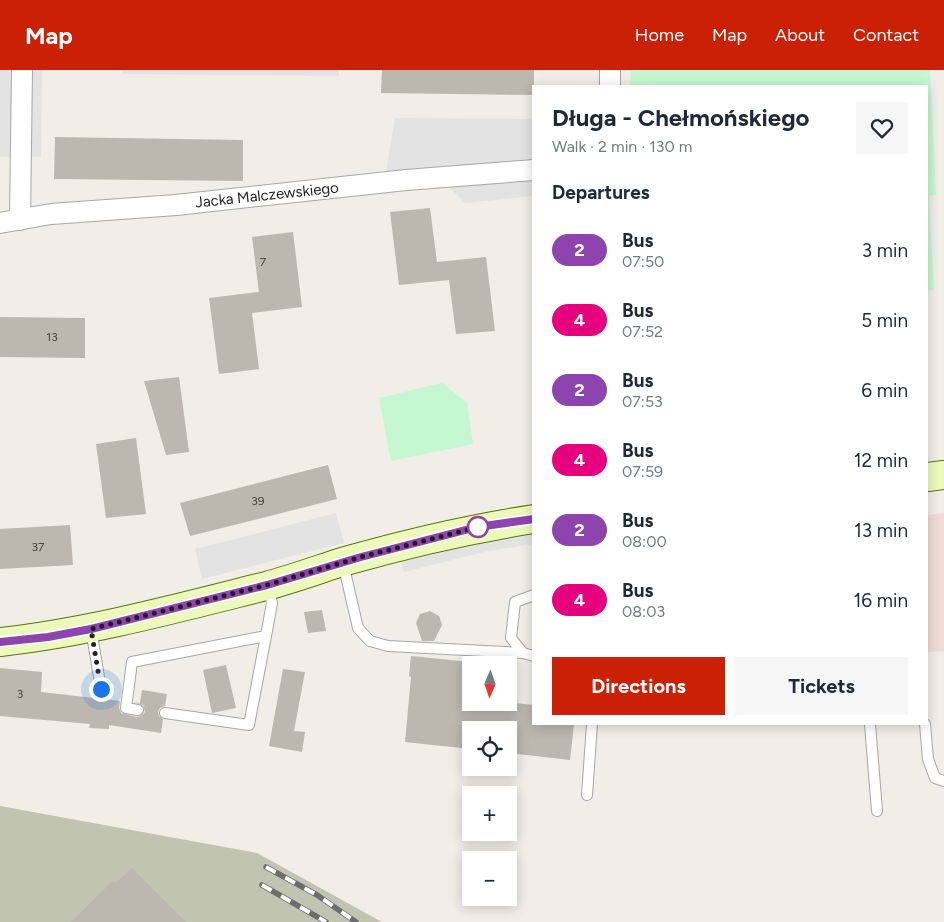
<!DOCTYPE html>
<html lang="en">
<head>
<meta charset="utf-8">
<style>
  :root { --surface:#fff; --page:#f6f6f7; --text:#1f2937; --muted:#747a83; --accent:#c92006 }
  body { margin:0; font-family:Figtree,sans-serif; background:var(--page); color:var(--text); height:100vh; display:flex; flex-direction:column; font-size:19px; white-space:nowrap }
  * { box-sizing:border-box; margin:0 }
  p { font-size:16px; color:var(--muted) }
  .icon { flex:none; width:28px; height:28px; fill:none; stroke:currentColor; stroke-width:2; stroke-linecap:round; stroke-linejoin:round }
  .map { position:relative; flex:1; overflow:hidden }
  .drawer { position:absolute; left:532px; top:15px; width:396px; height:640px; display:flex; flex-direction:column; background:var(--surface); border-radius:0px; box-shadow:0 2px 12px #0003 }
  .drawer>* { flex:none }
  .badge { padding:0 10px; border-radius:16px; font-size:18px; line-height:32px }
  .needle { width:32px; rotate:182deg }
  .tools { position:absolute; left:462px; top:586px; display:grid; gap:10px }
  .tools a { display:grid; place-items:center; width:55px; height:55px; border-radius:0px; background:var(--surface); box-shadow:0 2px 12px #0003; font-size:25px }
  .you { position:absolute; width:25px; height:25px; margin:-12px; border:4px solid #fff; border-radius:50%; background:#1a73e8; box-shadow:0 0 0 8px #1a73e833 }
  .map>.badge { position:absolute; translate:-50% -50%; box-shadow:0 0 0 2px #fff }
  h2 { padding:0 20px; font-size:19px; line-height:45px }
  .round { display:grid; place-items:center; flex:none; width:52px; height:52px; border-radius:0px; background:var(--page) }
  .summary { display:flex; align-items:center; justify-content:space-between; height:85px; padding:0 20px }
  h1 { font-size:24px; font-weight:700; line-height:38px }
  .button { display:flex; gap:10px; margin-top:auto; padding:10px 20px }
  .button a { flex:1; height:58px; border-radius:0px; background:var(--accent); color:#fff; font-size:20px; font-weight:700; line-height:58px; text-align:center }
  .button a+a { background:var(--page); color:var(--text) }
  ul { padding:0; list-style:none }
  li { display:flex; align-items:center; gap:15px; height:70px; padding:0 20px }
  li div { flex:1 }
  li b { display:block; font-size:19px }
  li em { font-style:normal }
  li .badge { min-width:55px; font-weight:700; text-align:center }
  header { display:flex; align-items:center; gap:30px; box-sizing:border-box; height:70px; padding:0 25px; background:var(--accent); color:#fff }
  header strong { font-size:24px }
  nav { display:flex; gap:28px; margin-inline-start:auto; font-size:18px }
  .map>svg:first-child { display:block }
  .commercial { fill:#f0dad6 }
  .construction { fill:#c2c4b2 }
  .park { fill:#c5f8d0 }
  .parking { fill:#e3e3e3 }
  .building { fill:#bcb7af }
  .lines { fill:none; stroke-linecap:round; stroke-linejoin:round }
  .lane-casing { stroke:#a6a6a6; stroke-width:12 }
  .street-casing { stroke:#a6a6a6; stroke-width:22 }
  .secondary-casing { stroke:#5b7508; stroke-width:30 }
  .lane { stroke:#fff; stroke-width:10 }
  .street { stroke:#fff; stroke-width:20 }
  .secondary { stroke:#edf8bc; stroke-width:28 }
  .rail-casing { stroke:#6d6d6d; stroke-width:5.5 }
  .rail { stroke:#fff; stroke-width:4; stroke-dasharray:11; stroke-linecap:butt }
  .line-casing { stroke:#fff; stroke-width:11 }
  .line { stroke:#8e44ad; stroke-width:8 }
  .walk { stroke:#1f1f1f; stroke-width:5; stroke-dasharray:0 9 }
  .stop-dot { fill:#fff; stroke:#8e44ad; stroke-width:2.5 }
  .labels { text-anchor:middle; stroke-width:4; stroke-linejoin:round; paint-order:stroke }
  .number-label { font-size:12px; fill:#464543 }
  .street-label { font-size:15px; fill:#1f1f1f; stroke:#fff }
</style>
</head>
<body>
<header>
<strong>Map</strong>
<nav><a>Home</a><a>Map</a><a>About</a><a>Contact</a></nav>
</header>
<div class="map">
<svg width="944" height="852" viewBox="0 0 944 852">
  <rect width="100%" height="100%" fill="#f0eee6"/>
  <path class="commercial" d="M 944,443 L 944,581 L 928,582 L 928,445 Z"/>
  <path class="construction" d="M 0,736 L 257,783 L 382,852 L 0,852 Z"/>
  <g class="park">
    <path d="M 631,0 L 930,0 L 936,125 L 929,126 L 934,220 L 928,220 L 928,16 L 630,16 Z"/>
    <path d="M 442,313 L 467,333 L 473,374 L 391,391 L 379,328 Z"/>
  </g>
  <g class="parking">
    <path d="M 0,0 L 42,0 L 41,87 L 0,87 Z"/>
    <path d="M 123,0 L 339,0 L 339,6 L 123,4 Z"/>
    <path d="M 395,48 L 534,49 L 534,126 L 465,133 L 447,115 L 447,99 L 386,101 Z"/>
    <path d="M 336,443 L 344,473 L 202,509 L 195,479 Z"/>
    <path d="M 534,464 L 534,474 L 488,481 L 404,502 L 401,492 L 466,476 Z"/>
  </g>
  <g class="building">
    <path d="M 382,0 L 534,0 L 534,25 L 381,23 Z"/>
    <path d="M 55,67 L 243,70 L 243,111 L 54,109 Z"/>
    <path d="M 430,138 L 437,192 L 486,187 L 495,261 L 456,264 L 449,210 L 399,215 L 390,142 Z"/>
    <path d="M 293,162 L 302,237 L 252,243 L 259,299 L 219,304 L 209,228 L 259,222 L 252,167 Z"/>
    <path d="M 0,247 L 85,248 L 85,288 L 0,287 Z"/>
    <path d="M 179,307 L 189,382 L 166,385 L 144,311 Z"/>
    <path d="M 136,368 L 146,444 L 106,448 L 96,374 Z"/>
    <path d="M 328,395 L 337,429 L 190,466 L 180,433 Z"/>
    <path d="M 70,455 L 73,495 L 0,499 L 0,459 Z"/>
    <path d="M 322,540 L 326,561 L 308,563 L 304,542 Z"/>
    <path d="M 430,541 L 439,546 L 442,555 L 434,571 L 422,571 L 416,553 L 420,544 Z"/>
    <path d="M 411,586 L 471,592 L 471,632 L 505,632 L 534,635 L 534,654 L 574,654 L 570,690 L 509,683 L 509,660 L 471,660 L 471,679 L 405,672 L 411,607 L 409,606 Z"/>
    <path d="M 226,595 L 236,638 L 212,643 L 203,600 Z"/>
    <path d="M 0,598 L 42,602 L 41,622 L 120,631 L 119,638 L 121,643 L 137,647 L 141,646 L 145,642 L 143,635 L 134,632 L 140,633 L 142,620 L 167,624 L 165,636 L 160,638 L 158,642 L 159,646 L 163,649 L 161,663 L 109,655 L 109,659 L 89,658 L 90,654 L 0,646 Z"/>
    <path d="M 283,599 L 305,602 L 294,661 L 305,662 L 302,682 L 269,676 Z"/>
    <path d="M 132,798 L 186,852 L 71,852 L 113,811 L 115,814 Z"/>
  </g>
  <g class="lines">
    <defs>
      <g id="lane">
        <path d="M 343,493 L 358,558 L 370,571 L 388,576 L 523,583"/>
        <path d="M 534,525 L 515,532 L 511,568 L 523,583 L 534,586"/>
        <path d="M 91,559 L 101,619"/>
        <path d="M 138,640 L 126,638 L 132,592 L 266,566 L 272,533 L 268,516"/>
        <path d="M 165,643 L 249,655 L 266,566"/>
        <path d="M 870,654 L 877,741"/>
        <path d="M 925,654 L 928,689 L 935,708 L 944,711"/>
        <path d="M 587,725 L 592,654"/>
      </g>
      <g id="street">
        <path d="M 610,0 L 610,16"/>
        <path d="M 20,150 L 22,0"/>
        <path d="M 0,153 L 51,144 L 176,135 L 406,110 L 534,100"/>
      </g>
      <g id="secondary">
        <path d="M 928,407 L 944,405"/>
        <path d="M 0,572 C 90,562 178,538 266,516 C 292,509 317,500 342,492 C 405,474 469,459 534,449"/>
      </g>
    </defs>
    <use href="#lane" class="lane-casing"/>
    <use href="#street" class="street-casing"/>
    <use href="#secondary" class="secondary-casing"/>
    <use href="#lane" class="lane"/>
    <use href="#street" class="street"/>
    <use href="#secondary" class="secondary"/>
    <defs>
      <g id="rail">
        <path d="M 266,797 L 317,825 L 356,852"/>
        <path d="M 262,815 L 326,852"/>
      </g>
    </defs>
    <use href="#rail" class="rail-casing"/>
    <use href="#rail" class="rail"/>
  </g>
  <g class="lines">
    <defs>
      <path id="line" d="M 0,572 L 48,567 L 91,559 L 267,515 L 361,487 L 477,457 L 534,449"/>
    </defs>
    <use href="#line" class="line-casing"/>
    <use href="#line" class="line"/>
    <path class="walk" d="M 101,619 L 91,559 L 267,515 L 361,487 L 478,457"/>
  </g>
  <circle class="stop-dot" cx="478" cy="457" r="10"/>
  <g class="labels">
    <g class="number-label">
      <text x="263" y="196">7</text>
      <text x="52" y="271">13</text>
      <text x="258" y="435">39</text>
      <text x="38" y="481">37</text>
      <text x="20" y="628">3</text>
    </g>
    <g class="street-label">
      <text transform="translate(267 125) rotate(-6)" y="5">Jacka Malczewskiego</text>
    </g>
  </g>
</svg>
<div class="tools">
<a><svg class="needle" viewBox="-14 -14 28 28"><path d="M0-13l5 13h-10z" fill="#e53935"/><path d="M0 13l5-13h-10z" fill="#747a83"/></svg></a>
<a><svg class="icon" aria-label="locate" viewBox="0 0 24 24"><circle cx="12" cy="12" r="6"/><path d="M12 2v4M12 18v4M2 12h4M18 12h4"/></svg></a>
<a>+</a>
<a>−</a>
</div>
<div class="you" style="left:101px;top:619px"></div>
<section class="drawer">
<div class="summary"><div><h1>Długa - Chełmońskiego</h1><p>Walk · 2 min · 130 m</p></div><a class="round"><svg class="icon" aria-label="heart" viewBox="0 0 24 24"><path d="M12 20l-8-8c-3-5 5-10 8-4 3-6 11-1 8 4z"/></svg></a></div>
<h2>Departures</h2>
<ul>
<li><span class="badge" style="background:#8e44ad;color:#fff">2</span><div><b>Bus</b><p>07:50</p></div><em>3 min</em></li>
<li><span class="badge" style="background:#e6007e;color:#fff">4</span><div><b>Bus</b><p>07:52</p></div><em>5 min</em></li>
<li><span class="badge" style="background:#8e44ad;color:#fff">2</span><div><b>Bus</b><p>07:53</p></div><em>6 min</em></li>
<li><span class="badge" style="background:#e6007e;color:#fff">4</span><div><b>Bus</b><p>07:59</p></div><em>12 min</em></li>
<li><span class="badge" style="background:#8e44ad;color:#fff">2</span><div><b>Bus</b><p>08:00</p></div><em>13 min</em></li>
<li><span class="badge" style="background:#e6007e;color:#fff">4</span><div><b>Bus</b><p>08:03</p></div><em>16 min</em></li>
</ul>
<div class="button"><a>Directions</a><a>Tickets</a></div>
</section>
</div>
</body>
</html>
